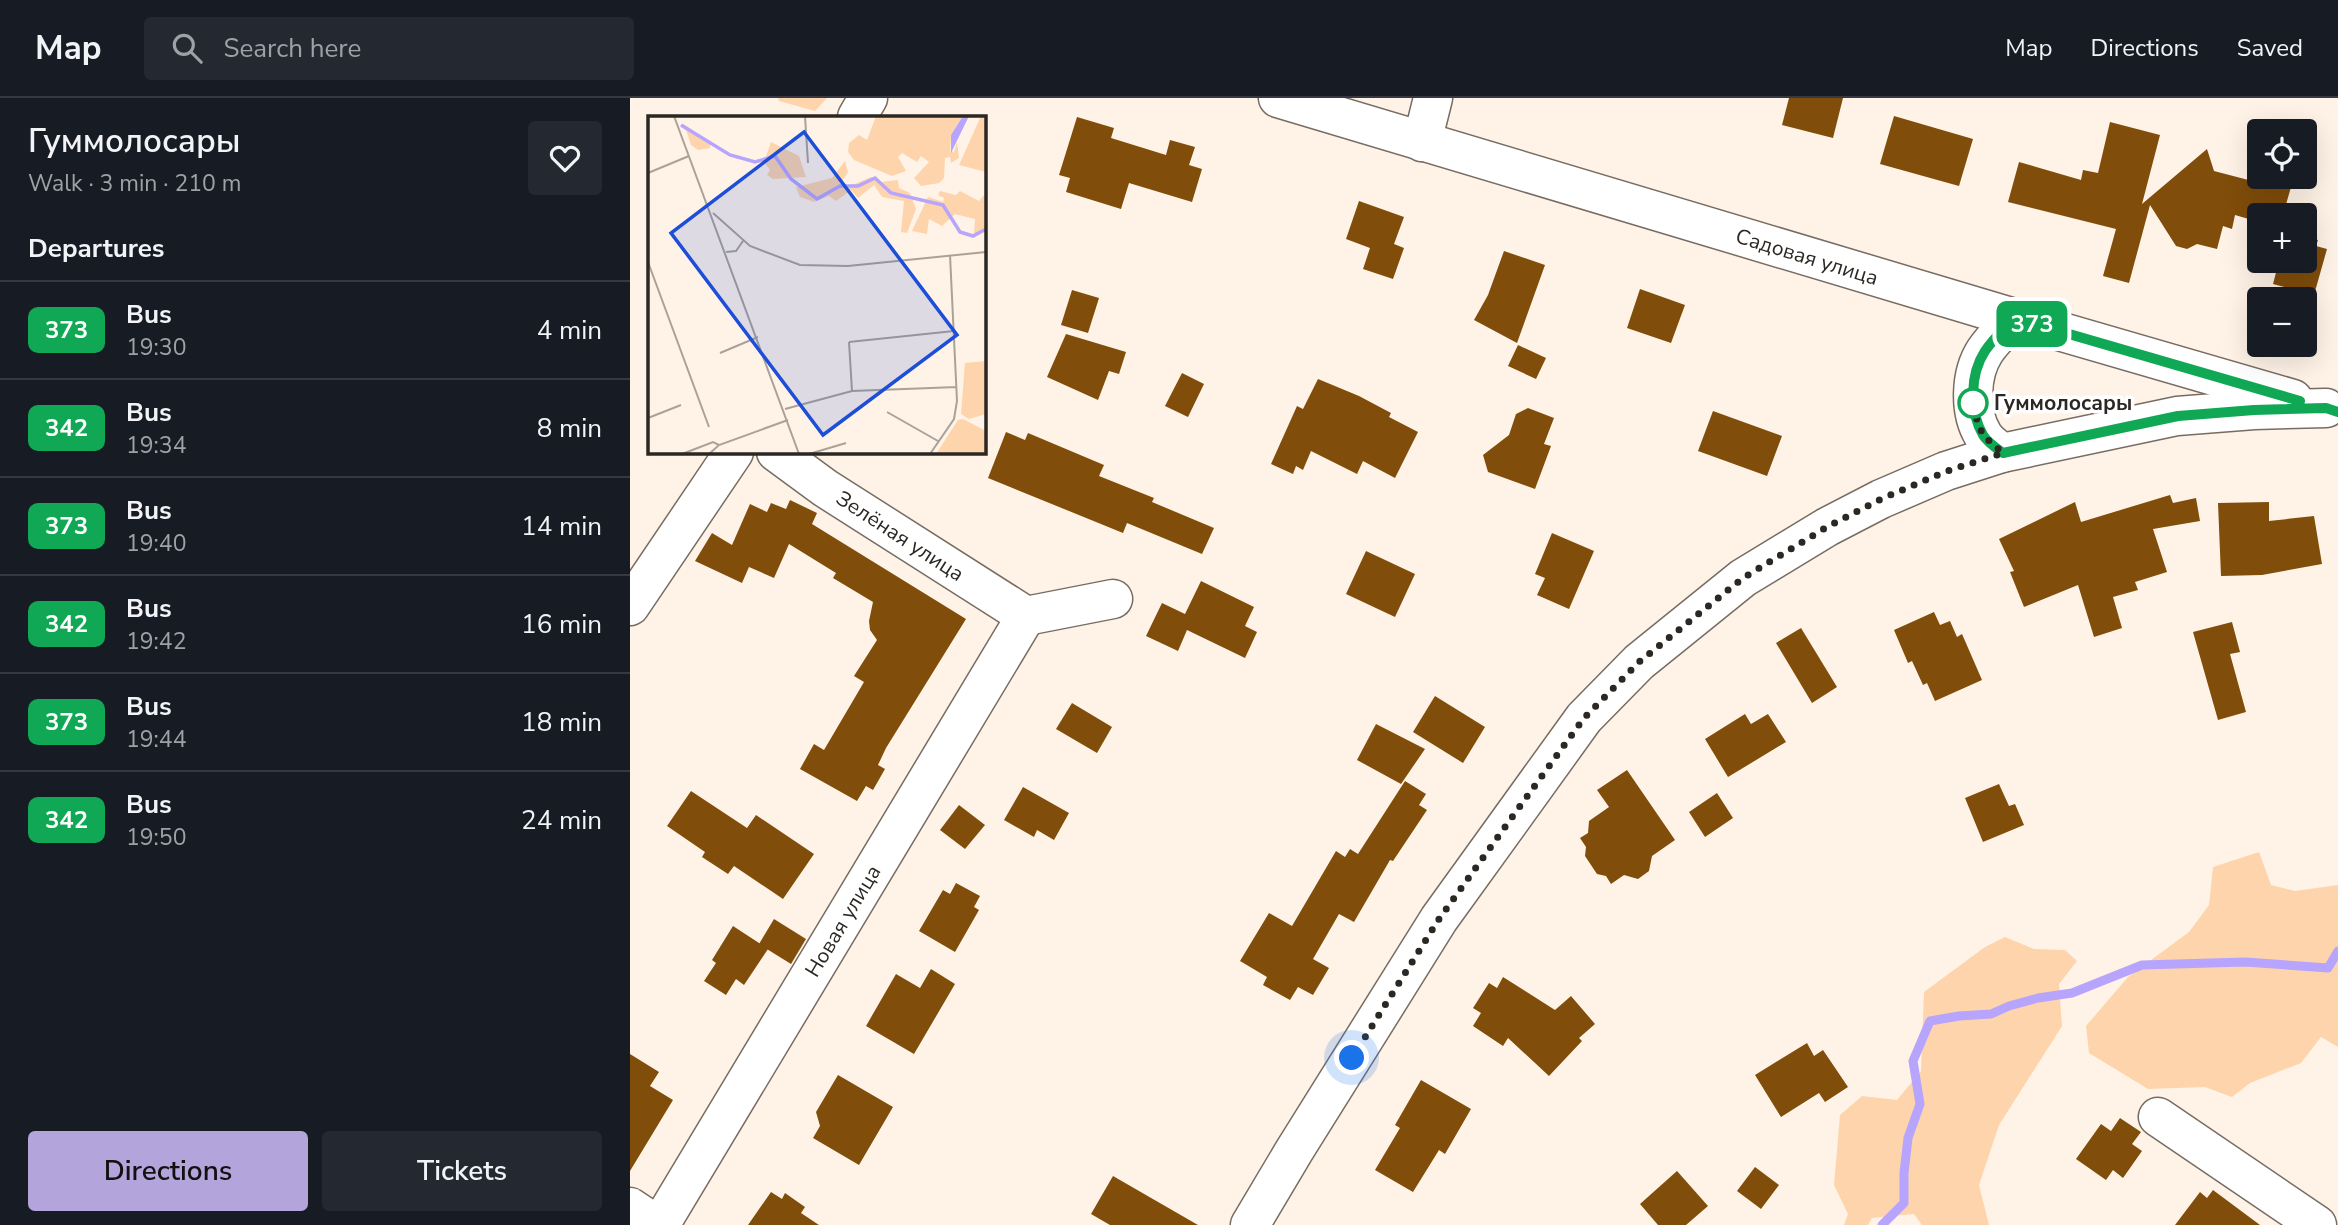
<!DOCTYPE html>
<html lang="en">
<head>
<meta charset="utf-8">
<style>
  :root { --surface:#171b24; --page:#242831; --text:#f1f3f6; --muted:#9ea1a6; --line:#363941; --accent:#b4a4dc }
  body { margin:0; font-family:"Nunito Sans",sans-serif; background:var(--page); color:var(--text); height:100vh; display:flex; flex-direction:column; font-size:26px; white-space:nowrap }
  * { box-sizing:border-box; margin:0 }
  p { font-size:23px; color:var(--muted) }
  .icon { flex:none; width:38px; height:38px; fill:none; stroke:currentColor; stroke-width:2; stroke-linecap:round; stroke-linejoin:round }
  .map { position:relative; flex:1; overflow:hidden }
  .drawer { display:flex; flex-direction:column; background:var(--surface); width:630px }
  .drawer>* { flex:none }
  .badge { padding:0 14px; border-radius:10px; font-size:24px; line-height:46px }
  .fabs { position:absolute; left:1617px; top:21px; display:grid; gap:14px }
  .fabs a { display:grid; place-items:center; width:70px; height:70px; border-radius:7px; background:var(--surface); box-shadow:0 7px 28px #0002; font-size:35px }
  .you { position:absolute; width:35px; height:35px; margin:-18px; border:5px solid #fff; border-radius:50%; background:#1a73e8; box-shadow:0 0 0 10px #1a73e833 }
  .map>.badge { position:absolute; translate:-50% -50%; box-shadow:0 0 0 4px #fff }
  h2 { padding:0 28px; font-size:26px; line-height:63px }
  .round { display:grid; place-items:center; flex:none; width:74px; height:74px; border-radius:7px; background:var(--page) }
  .overview { display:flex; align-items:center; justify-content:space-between; height:119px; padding:0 28px }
  h1 { font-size:33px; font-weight:600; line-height:52px }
  .button { display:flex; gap:14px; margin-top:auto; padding:14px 28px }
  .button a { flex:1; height:80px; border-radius:7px; background:var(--accent); color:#111; font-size:28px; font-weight:600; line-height:80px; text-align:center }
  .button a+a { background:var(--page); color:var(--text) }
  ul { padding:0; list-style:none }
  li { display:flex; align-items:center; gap:21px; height:98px; padding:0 28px; border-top:2px solid var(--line) }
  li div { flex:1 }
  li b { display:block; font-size:26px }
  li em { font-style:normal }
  li .badge { min-width:77px; font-weight:700; text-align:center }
  header { display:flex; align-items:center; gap:42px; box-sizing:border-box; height:98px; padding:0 35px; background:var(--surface); border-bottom:2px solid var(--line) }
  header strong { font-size:33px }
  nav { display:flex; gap:38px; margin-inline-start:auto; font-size:24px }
  .search { width:490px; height:63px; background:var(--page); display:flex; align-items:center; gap:18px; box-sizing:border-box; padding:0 24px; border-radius:7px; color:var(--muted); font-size:26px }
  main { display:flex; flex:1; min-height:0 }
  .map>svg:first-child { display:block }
  .green { fill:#fdd4ab }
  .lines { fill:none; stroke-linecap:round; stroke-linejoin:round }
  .stream { stroke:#b7a4fc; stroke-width:9 }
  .building { fill:#804d0a }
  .minor-casing { stroke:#776c62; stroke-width:41 }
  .minor { stroke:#fff; stroke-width:38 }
  .line-casing { stroke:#fff; stroke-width:16 }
  .line { stroke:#10a855; stroke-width:10 }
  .walk { stroke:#2b2723; stroke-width:7; stroke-dasharray:0 12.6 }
  .stop-dot { fill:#fff; stroke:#10a855; stroke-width:3.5 }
  .labels { text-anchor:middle; stroke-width:7; stroke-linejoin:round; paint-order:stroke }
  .street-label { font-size:21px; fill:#2b2723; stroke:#fff }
  .stop-label { font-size:21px; font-weight:bold; fill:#2b2723; stroke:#fff; text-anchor:start }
  .inset-river { fill:none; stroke:#b7a4fc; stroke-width:3.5 }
  .inset-road { fill:none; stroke:#aaa199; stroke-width:2 }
  .view { fill:#1d4ed8; fill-opacity:0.15; stroke:#1d4ed8; stroke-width:3.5 }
  .inset-edge { fill:none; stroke:#2b2723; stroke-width:3.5 }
</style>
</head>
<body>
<header>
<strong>Map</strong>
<div class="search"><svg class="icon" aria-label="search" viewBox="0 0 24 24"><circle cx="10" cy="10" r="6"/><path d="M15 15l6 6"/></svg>Search here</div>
<nav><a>Map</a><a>Directions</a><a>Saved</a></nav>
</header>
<main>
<section class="drawer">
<div class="overview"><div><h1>Гуммолосары</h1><p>Walk · 3 min · 210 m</p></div><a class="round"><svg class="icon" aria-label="heart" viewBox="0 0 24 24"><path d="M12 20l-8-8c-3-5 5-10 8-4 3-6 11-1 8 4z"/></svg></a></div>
<h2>Departures</h2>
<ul>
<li><span class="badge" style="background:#10a855;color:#fff">373</span><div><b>Bus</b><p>19:30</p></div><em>4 min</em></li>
<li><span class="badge" style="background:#10a855;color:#fff">342</span><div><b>Bus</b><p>19:34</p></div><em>8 min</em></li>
<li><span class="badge" style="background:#10a855;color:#fff">373</span><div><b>Bus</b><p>19:40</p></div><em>14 min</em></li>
<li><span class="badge" style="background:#10a855;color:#fff">342</span><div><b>Bus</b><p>19:42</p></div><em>16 min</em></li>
<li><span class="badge" style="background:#10a855;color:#fff">373</span><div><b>Bus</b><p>19:44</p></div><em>18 min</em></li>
<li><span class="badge" style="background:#10a855;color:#fff">342</span><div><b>Bus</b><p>19:50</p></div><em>24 min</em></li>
</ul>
<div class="button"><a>Directions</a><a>Tickets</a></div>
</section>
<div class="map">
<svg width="1708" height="1127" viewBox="0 0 1708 1127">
  <rect width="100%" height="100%" fill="#fff3e7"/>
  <g class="green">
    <path d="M 148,0 L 197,0 L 185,13 L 149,3 Z"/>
    <path d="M 1629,754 L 1641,787 L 1665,793 L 1708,787 L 1708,949 L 1691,939 L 1671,965 L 1620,985 L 1602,999 L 1575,989 L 1518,991 L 1459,955 L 1456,928 L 1498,879 L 1559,834 L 1579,807 L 1583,769 Z"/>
    <path d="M 1375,839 L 1404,851 L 1435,852 L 1447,863 L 1429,886 L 1432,928 L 1369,1027 L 1349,1087 L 1359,1127 L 1292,1127 L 1284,1116 L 1242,1120 L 1238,1127 L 1214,1127 L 1218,1116 L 1204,1087 L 1210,1017 L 1232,998 L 1267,1002 L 1291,973 L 1294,894 L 1355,849 Z"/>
  </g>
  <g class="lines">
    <path class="stream" d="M 1252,1127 L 1274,1105 L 1274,1075 L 1278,1040 L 1290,1006 L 1283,963 L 1300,923 L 1329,918 L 1361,916 L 1379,908 L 1408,900 L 1442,895 L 1512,867 L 1615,864 L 1698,870 L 1708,853"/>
  </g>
  <g class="building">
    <path d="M 1159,0 L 1213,0 L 1203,40 L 1152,27 Z"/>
    <path d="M 1264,18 L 1343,41 L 1329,88 L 1250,66 Z"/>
    <path d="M 447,19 L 484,30 L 481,40 L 536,57 L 540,42 L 565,49 L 559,67 L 572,71 L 562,104 L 499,85 L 491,111 L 436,94 L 440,80 L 429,77 Z"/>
    <path d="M 1480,24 L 1530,37 L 1512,106 L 1577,51 L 1584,73 L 1630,85 L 1632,81 L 1661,89 L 1653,117 L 1629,117 L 1629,124 L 1605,117 L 1602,131 L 1593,128 L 1587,151 L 1567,146 L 1557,151 L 1546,148 L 1520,107 L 1499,185 L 1473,178 L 1486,131 L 1378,104 L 1389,64 L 1451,82 L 1453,72 L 1468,75 Z"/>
    <path d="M 729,103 L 774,119 L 764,146 L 774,150 L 763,181 L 733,171 L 740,150 L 716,141 Z"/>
    <path d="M 1675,138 L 1688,142 L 1686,148 L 1697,151 L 1684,197 L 1643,186 L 1649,163 L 1675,163 Z"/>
    <path d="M 874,153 L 915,167 L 887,245 L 844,222 L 858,197 Z"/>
    <path d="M 1010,191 L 1055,207 L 1041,245 L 997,230 Z"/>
    <path d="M 442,192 L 469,200 L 458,235 L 431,227 Z"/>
    <path d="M 436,236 L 496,254 L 489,276 L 479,273 L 468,302 L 417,279 Z"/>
    <path d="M 888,247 L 916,260 L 906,281 L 878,268 Z"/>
    <path d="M 552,275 L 574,286 L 558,319 L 535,308 Z"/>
    <path d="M 688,281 L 729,298 L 761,315 L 759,319 L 788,334 L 765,380 L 733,363 L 727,376 L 681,353 L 673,372 L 666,368 L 663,376 L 641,366 L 667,308 L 673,311 Z"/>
    <path d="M 898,310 L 924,320 L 914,346 L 921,348 L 905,391 L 858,374 L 853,357 L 879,337 L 886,316 Z"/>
    <path d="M 1083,313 L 1152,338 L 1137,378 L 1068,353 Z"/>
    <path d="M 376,334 L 395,342 L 398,335 L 474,367 L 469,378 L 524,400 L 522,404 L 584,430 L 572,456 L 497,425 L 493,435 L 358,380 Z"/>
    <path d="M 1540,397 L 1543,405 L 1566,400 L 1570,423 L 1523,431 L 1537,474 L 1505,484 L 1508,492 L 1483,499 L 1492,530 L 1464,539 L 1448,487 L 1394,509 L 1380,474 L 1384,473 L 1369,441 L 1445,404 L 1451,424 Z"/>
    <path d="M 160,402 L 187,415 L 182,426 L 336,521 L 256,650 L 248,667 L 255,671 L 243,692 L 236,688 L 227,703 L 170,671 L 184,646 L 194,652 L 234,584 L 224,578 L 247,542 L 240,532 L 239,523 L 243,504 L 203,480 L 206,475 L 159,446 L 144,480 L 119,469 L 112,485 L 65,463 L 82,435 L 102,447 L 120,406 L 137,414 L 141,405 L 156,411 Z"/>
    <path d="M 1639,404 L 1639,423 L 1684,418 L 1692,466 L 1632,477 L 1591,478 L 1588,405 Z"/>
    <path d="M 922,435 L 964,453 L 939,511 L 907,497 L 915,480 L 905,476 Z"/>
    <path d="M 736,453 L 785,476 L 765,519 L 716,496 Z"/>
    <path d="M 571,483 L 624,509 L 615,528 L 627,534 L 615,560 L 557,532 L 548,553 L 516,538 L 532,505 L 555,516 Z"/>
    <path d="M 1304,514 L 1310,527 L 1320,523 L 1327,539 L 1332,536 L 1352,582 L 1305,603 L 1297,585 L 1293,587 L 1282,563 L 1278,565 L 1264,532 Z"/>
    <path d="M 1602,524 L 1610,554 L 1600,556 L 1616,614 L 1588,622 L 1563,534 Z"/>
    <path d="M 1171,530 L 1207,589 L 1182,605 L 1146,545 Z"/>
    <path d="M 805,598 L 855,629 L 833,665 L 783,634 Z"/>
    <path d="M 442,605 L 482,629 L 467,655 L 426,631 Z"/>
    <path d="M 1115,616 L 1121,626 L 1138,616 L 1156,644 L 1098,679 L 1075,641 Z"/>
    <path d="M 746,626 L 795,651 L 771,686 L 727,662 Z"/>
    <path d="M 997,672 L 1045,742 L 1022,758 L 1019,773 L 1008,781 L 994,777 L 981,786 L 976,778 L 967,776 L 955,758 L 956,749 L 950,740 L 958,735 L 959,723 L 979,709 L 967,692 Z"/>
    <path d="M 775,683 L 796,696 L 789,707 L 797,712 L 763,763 L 760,762 L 724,824 L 709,816 L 683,861 L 699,870 L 683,897 L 668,889 L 660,902 L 633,887 L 637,879 L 610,863 L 639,815 L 662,828 L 706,753 L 715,759 L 720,751 L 728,756 Z"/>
    <path d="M 1369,686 L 1379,708 L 1385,706 L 1394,727 L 1353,744 L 1335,700 Z"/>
    <path d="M 393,689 L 439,715 L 424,742 L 407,732 L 404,739 L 374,722 Z"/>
    <path d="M 61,693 L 117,730 L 126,717 L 184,756 L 153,801 L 104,768 L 98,776 L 72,759 L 75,754 L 37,728 Z"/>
    <path d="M 1087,695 L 1103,720 L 1075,739 L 1059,714 Z"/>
    <path d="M 329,707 L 355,727 L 335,751 L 310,732 Z"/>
    <path d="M 326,785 L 350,798 L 344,809 L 349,812 L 325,854 L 289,833 L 313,792 L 320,796 Z"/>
    <path d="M 144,821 L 176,841 L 161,866 L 129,846 Z"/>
    <path d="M 103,828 L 138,851 L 114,887 L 106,881 L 96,897 L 74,883 L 86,865 L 82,862 Z"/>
    <path d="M 301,871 L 325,886 L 284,956 L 236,928 L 266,876 L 290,890 Z"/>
    <path d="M 873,879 L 925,912 L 941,898 L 965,926 L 949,940 L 952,943 L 919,978 L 878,940 L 873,948 L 843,928 L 851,915 L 843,910 L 859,885 L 867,890 Z"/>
    <path d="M 1177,945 L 1184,958 L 1193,952 L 1218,989 L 1195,1004 L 1189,995 L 1151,1019 L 1125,977 Z"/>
    <path d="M 0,956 L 29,974 L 20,988 L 43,1002 L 0,1073 Z"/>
    <path d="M 208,977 L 263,1009 L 229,1067 L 183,1040 L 190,1028 L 186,1014 Z"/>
    <path d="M 791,982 L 841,1011 L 815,1056 L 809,1052 L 783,1094 L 745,1072 L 770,1030 L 765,1027 Z"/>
    <path d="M 1490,1020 L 1511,1034 L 1502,1046 L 1512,1053 L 1493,1080 L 1483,1072 L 1476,1082 L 1446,1061 L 1471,1026 L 1481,1033 Z"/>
    <path d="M 1125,1069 L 1149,1087 L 1131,1111 L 1107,1093 Z"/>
    <path d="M 1047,1073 L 1078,1108 L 1056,1127 L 1028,1127 L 1010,1106 Z"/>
    <path d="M 483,1078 L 568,1127 L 480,1127 L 461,1116 Z"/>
    <path d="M 1583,1092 L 1630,1127 L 1545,1127 L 1570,1094 L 1577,1100 Z"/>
    <path d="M 141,1094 L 152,1101 L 155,1095 L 175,1109 L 171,1115 L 189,1127 L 118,1127 Z"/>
  </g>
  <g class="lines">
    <defs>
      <g id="minor">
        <path d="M 648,0 L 1384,220 L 1663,301"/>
        <path d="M 227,19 L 238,0"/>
        <path d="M 792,44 L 803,0"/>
        <path d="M 146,354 L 195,390 L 396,518"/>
        <path d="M 1372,355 C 1366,350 1357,344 1353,337 C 1339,314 1340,276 1355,253 C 1363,241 1374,231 1384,220"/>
        <path d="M 0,508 L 104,354"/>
        <path d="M 396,518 L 483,501"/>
        <path d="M 1528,1019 L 1687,1127"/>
        <path d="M 0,1109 L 27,1127"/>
        <path d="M 30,1127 L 396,518"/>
        <path d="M 620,1127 L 664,1053 L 809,821 L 954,620 L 1009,564 L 1113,480 L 1197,429 L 1251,401 L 1316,373 L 1372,355 L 1547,318 L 1624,312 L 1696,310"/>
      </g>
    </defs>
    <use href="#minor" class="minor-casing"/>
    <use href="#minor" class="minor"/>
  </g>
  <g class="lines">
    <defs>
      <path id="line" d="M 1670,303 L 1384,220 C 1374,231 1363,241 1355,253 C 1340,276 1339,313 1353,337 C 1357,344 1366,350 1373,355 L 1548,318 L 1624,312 L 1696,310 L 1708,314"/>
    </defs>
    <use href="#line" class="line-casing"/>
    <use href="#line" class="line"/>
    <path class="walk" d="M 722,960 L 809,821 L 893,704 L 954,620 L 1009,564 L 1113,480 L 1197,429 L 1251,401 L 1317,373 L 1373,355 C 1350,336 1349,333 1343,305"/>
  </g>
  <circle class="stop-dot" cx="1343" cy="305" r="14"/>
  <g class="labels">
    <g class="street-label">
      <text transform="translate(1177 159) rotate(17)" y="7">Садовая улица</text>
      <text transform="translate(270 438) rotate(33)" y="7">Зелёная улица</text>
      <text transform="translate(213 823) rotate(-59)" y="7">Новая улица</text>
    </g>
    <g class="stop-label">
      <text x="1364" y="312">Гуммолосары</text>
    </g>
  </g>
  <g transform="translate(18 18)">
    <rect width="338" height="338" fill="#fff3e7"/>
    <path d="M 228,0 L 315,0 L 303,19 L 302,35 L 306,36 L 309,26 L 311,42 L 303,47 L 302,41 L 297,42 L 296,62 L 291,67 L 273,70 L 266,62 L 281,46 L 273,40 L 269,46 L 254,37 L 250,41 L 258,55 L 244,60 L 206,44 L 200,36 L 201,27 L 211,19 L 219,24 ZM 333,0 L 338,0 L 338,56 L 311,49 ZM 36,8 L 62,27 L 62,32 L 50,34 L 43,29 ZM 123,26 L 151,40 L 158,61 L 125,63 L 119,59 L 122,54 L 116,46 ZM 197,45 L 200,56 L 193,67 L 197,72 L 223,61 L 233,66 L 250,64 L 251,72 L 262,77 L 268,93 L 259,117 L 253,116 L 256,85 L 234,81 L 226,69 L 210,82 L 203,74 L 188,85 L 181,80 L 166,86 L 152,81 L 148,71 L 184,62 ZM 292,75 L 308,79 L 312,75 L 331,85 L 338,77 L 338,116 L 326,118 L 327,103 L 307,98 L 294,110 L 281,103 L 279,118 L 264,115 L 280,81 L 295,86 L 296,82 L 290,79 ZM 338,245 L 338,298 L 321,303 L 313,298 L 317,247 ZM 315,303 L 338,315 L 338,338 L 288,338 L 310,304 Z" fill="#fdd4ab"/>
    <path d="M 315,0 L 321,0 L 303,37 L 303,19 Z" fill="#b7a4fc"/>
    <path class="inset-river" d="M 33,9 L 82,39 L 107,46 L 127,40 L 143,63 L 169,83 L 192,70 L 210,70 L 227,62 L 243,77 L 295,89 L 312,116 L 325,120 L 338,113"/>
    <path class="inset-road" d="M 26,0 L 151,338M 157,0 L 160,47M 0,57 L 41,40M 65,97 L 102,130 L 152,149 L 200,150 L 338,136M 78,136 L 88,135 L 95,125M 0,146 L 61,311M 201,226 L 306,215M 201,226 L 204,275M 72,237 L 110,221M 137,293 L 204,275 L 309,271M 239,296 L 290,325M 0,302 L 33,289M 34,338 L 65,326 L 71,329M 61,338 L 71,329 L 140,304M 161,338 L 198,327M 282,338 L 306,303 L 309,285 L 302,139"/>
    <path class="view" d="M 156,16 L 309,219 L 175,319 L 23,117 Z"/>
    <rect width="338" height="338" class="inset-edge"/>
  </g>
</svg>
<div class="fabs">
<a><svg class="icon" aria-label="locate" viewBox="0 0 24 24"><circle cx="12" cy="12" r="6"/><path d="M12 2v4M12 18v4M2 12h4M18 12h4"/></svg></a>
<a>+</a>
<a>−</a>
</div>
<div class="you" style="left:722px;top:960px"></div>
<b class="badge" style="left:1402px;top:226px;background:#10a855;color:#fff">373</b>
</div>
</main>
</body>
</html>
